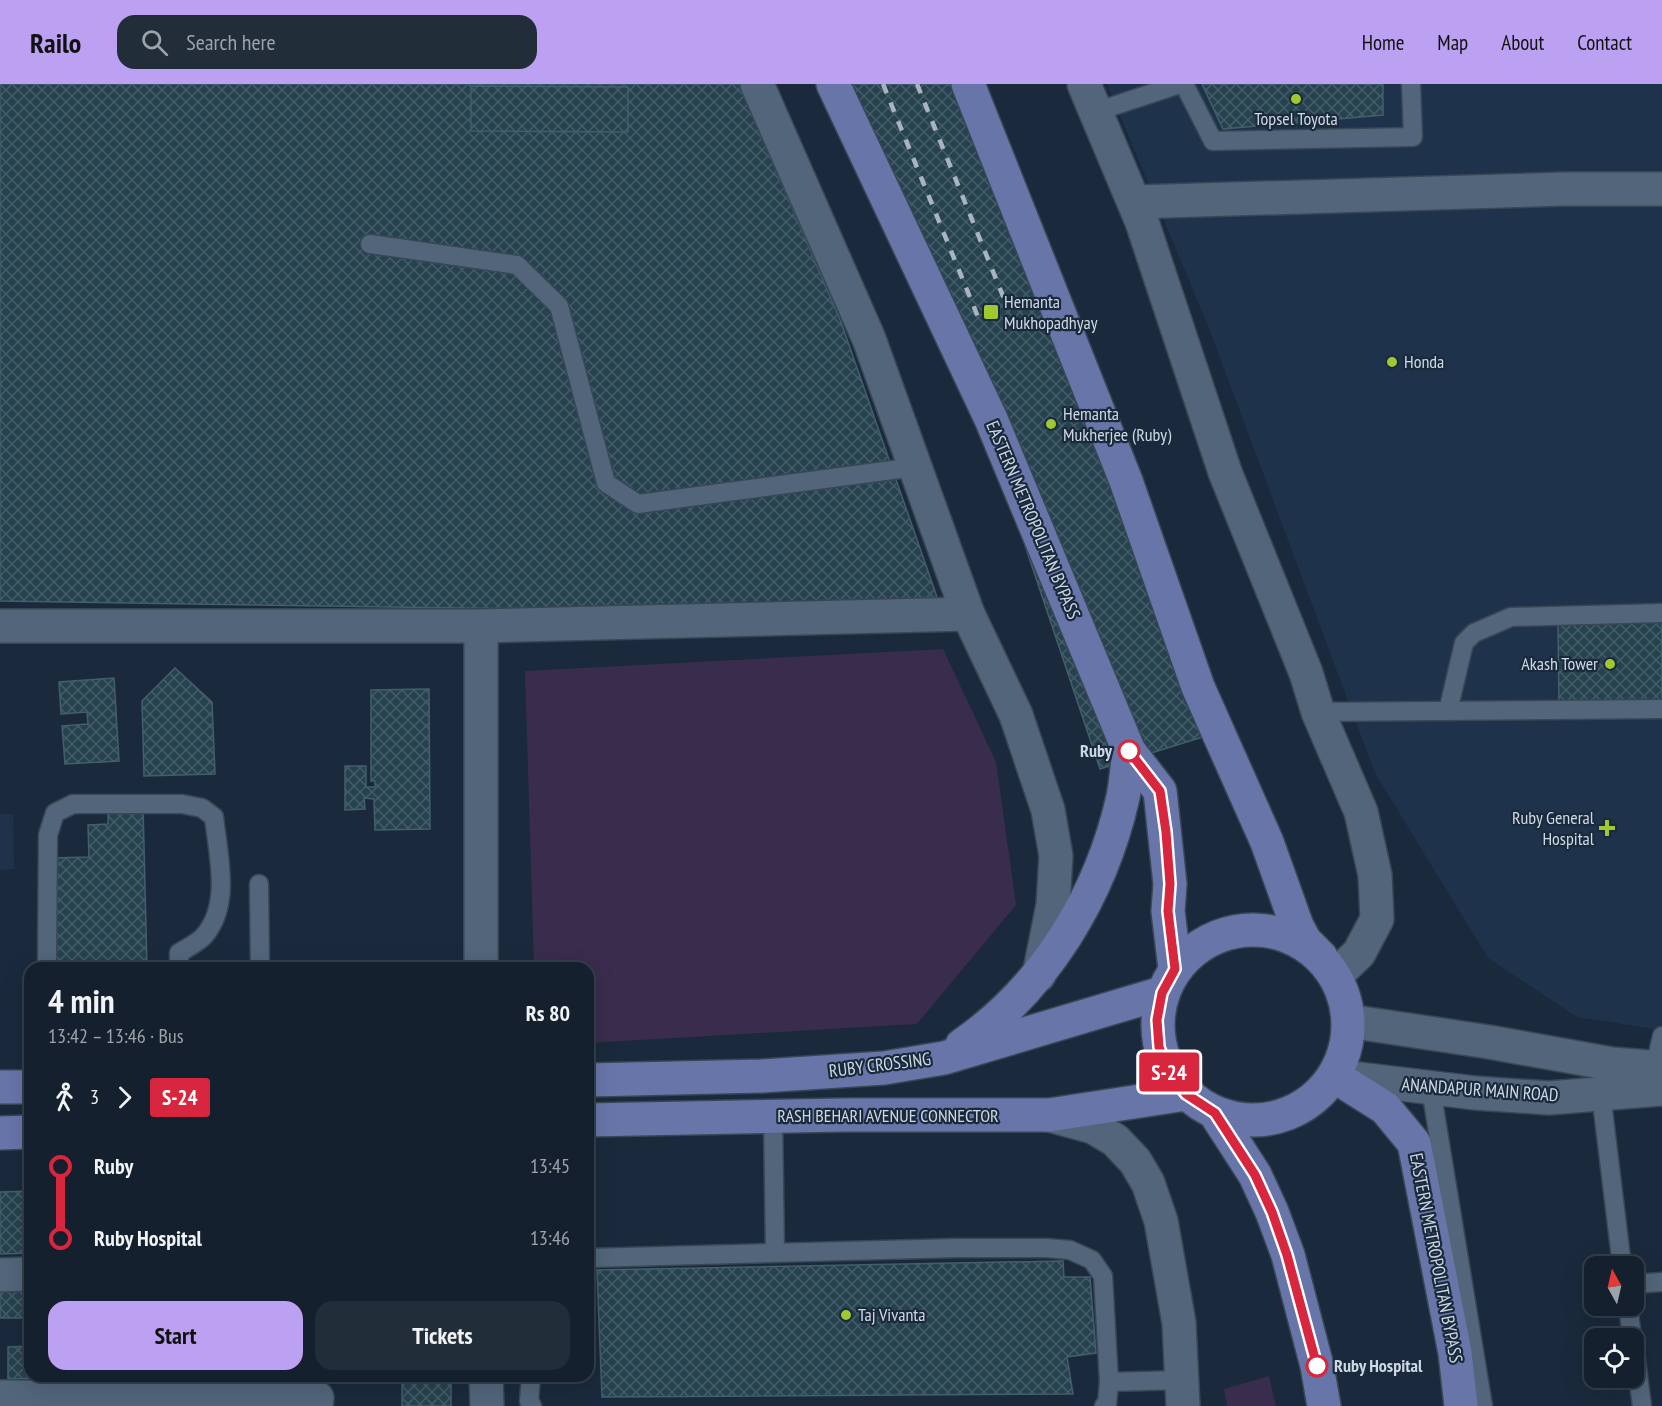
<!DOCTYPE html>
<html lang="en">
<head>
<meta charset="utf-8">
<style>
  :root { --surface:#14202d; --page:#212d39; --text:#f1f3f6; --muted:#9da3aa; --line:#333e49; --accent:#bca0f2 }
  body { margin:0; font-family:"PT Sans Narrow",sans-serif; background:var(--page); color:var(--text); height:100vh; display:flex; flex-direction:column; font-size:22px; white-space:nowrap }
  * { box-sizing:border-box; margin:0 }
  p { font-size:20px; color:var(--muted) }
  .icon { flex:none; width:33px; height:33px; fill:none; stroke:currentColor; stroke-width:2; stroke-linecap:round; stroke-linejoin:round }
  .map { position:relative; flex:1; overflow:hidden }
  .panel { position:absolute; left:24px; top:878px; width:570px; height:420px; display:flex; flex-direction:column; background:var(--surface); border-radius:18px; box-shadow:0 6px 24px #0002,0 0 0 2px var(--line) }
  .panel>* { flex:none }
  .badge { padding:0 12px; border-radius:4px; font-size:21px; line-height:39px }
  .needle { width:39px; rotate:352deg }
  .tools { position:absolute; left:1584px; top:1172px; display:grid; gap:12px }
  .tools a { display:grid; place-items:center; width:60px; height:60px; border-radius:12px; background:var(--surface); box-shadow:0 6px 24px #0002,0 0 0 2px var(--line); font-size:30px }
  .map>.badge { position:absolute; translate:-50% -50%; box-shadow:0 0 0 3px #fff }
  .legs { display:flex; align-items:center; gap:9px; height:66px; padding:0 24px; font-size:20px }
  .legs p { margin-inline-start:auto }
  .headline { display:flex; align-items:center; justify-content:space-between; height:102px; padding:0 24px }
  h1 { font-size:33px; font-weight:600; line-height:45px }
  .primary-button { display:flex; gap:12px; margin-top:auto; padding:12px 24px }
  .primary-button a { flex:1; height:69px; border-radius:18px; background:var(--accent); color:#111; font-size:24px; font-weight:600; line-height:69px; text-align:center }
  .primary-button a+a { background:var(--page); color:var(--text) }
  ul { padding:0 24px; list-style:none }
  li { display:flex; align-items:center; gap:21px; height:72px; font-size:22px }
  li i { display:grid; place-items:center; width:9px; height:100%; margin:0 8px; background:currentColor }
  li i::after { content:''; width:15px; height:15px; margin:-8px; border:4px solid; border-radius:50%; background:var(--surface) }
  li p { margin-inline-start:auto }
  li:first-child i { background:linear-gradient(#0000 50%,currentColor 0) }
  li:last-child i { background:linear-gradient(currentColor 50%,#0000 0) }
  header { display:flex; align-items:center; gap:36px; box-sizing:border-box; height:84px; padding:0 30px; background:var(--accent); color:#111 }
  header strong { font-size:28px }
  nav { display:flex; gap:33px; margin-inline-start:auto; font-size:21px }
  .search { width:420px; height:54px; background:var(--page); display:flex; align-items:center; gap:15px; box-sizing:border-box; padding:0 21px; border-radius:18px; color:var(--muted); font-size:22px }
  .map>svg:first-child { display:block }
  .built { fill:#1e334b }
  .green { fill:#3a2c4c }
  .building { fill:url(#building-cross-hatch); stroke:#425f6c; stroke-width:1.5 }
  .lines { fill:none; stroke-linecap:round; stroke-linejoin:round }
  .service-casing { stroke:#394655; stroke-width:21 }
  .minor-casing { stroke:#394655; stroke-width:36 }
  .primary-casing { stroke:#394655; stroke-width:36 }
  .service { stroke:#52657a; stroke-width:18 }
  .minor { stroke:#52657a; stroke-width:33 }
  .primary { stroke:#6875a9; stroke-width:33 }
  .rail { stroke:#a8b4c1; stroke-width:4.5; stroke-dasharray:10 10; stroke-linecap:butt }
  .line-1-casing { stroke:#fff; stroke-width:14 }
  .line-1 { stroke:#d7263d; stroke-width:9 }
  .poi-dot { fill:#9eca2f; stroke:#1a2a3c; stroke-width:2 }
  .stop-1-dot { fill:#fff; stroke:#d7263d; stroke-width:3 }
  .labels { text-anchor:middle; stroke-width:4.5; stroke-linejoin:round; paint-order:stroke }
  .poi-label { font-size:18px; fill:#cfd9e5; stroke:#1a2a3c; text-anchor:start }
  .street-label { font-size:18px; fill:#cfd9e5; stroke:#1a2a3c }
  .stop-label { font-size:18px; font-weight:bold; fill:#cfd9e5; stroke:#1a2a3c; text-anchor:end }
</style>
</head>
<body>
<header>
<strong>Railo</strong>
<div class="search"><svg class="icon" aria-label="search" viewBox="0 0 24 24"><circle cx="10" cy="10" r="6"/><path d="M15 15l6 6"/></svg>Search here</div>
<nav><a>Home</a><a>Map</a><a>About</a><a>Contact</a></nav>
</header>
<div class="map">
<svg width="1662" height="1322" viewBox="0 0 1662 1322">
  <defs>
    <pattern id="building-cross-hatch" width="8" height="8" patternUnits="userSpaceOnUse" patternTransform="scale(1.5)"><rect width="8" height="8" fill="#26424f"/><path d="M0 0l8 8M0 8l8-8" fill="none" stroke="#445d68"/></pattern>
  </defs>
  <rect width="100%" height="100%" fill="#1a2a3c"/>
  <g class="built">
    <path d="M 1107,0 L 1662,0 L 1662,946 L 1577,933 L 1488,874 L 1375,689 L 1209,244 Z"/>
    <path d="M 0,730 L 13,730 L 14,785 L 0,786 Z"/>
  </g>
  <g class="green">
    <path d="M 943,565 L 996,678 L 1016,821 L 917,940 L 588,959 L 588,884 L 534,883 L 525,587 Z"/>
    <path d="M 1269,1292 L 1276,1322 L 1227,1322 L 1224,1305 Z"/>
  </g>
  <g class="building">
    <path d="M 0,0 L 739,0 L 841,238 L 937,513 L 746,522 L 523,525 L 0,517 Z"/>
    <path d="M 843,0 L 977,0 L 1225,646 L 1100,685 L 991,360 Z"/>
    <path d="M 1202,0 L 1383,0 L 1383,31 L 1223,45 Z"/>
    <path d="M 471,2 L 628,3 L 628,48 L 471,47 Z"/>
    <path d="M 1662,534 L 1662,624 L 1559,624 L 1558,537 Z"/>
    <path d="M 175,584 L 212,618 L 215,690 L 144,692 L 142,617 Z"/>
    <path d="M 114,594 L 119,677 L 65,680 L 62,642 L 88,640 L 87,628 L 61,630 L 59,598 Z"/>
    <path d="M 429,605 L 430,745 L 375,746 L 374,715 L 364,714 L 365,725 L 345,726 L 345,682 L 366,682 L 366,703 L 375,703 L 375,697 L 371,697 L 371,606 Z"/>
    <path d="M 143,722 L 147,884 L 54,884 L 51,774 L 89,773 L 88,741 L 108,740 L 108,724 Z"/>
    <path d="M 30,1107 L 30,1169 L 0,1170 L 0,1108 Z"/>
    <path d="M 1063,1177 L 1064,1193 L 1090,1193 L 1096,1269 L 1067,1273 L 1073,1310 L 602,1313 L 597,1186 Z"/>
    <rect x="0" y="1203" width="30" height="31"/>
    <path d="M 30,1262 L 30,1292 L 52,1292 L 52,1294 L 8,1295 L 8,1263 Z"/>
    <path d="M 218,1292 L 258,1292 L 219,1295 Z"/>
    <path d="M 451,1295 L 451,1322 L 402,1322 L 402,1296 Z"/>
  </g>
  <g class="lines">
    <defs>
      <g id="service">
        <path d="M 1184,0 L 1213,57 L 1413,53 L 1411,0"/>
        <path d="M 1095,28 L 1180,0"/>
        <path d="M 370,160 L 517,181 L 559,222 L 606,399 L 638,420 L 915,383"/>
        <path d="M 1448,627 L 1464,559 L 1474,549 L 1511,533 L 1662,529"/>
        <path d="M 1318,628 L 1662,625"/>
        <path d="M 259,800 L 260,884"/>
        <path d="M 47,884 L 48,751 L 55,729 L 73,720 L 182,720 L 202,724 L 214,733 C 218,771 232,822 203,853 C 197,859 187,864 179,869 L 179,884"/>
        <path d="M 1655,983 L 1662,952"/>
        <path d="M 1431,1005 L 1483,1322"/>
        <path d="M 1601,1010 L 1622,1182"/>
        <path d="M 773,1033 L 775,1168"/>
        <path d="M 588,1174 L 957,1164 L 1046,1164 L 1070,1166 L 1092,1176 L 1103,1192 L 1109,1298 L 1182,1296"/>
        <path d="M 1634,1200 L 1662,1198"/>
        <path d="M 1628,1221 L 1632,1254"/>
        <path d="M 1634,1261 L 1642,1322"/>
        <path d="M 531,1292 L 529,1317 L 532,1322"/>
        <path d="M 1104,1322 L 1107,1320 L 1109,1298"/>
      </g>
      <g id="minor">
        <path d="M 757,0 L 869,255 L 968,530 L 1016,631 L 1048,726 L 1056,772 L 1053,821 L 1039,891"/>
        <path d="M 1084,0 L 1142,138 L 1225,388 L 1306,589 L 1318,628 L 1361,728 L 1375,791 L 1377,835 L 1359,869 L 1335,892"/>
        <path d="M 1134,118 L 1565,105 L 1662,105"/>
        <path d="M 0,542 L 481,542 L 968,530"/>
        <path d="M 481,542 L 481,884"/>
        <path d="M 1348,937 L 1489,958 L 1612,980 L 1662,984"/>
        <path d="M 1334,992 L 1475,1009 L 1549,1014 L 1662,1005"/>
        <path d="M 1049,1031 L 1093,1043 L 1115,1056 L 1135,1077 L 1148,1099 L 1161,1137 L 1179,1239 L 1183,1322"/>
        <path d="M 0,1191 L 30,1190"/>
        <path d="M 486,1292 L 487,1322"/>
        <path d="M 0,1313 L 317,1314 L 316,1322"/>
      </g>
      <g id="primary">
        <path d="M 833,0 L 991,335 L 1129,667 L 1160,707 L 1170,800 L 1168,827 L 1175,885"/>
        <path d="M 968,0 L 1126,397 L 1198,603 L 1267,758 L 1297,842 L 1305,857 L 1321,873"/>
        <circle cx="1253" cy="941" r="95"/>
        <path d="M 962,961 C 1045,904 1101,811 1123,713 C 1126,698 1127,682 1129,667"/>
        <path d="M 1334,992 L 1385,1024 L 1414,1059 L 1455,1269 L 1461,1322"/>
        <path d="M 588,996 L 762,992 L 884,984 L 944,974 L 1162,909"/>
        <path d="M 0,1003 L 30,1003"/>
        <path d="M 1215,1029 L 1255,1091 L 1272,1128 L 1288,1171 L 1317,1282 L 1324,1322"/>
        <path d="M 588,1036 L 845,1031 L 1049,1031 L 1186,1010"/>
        <path d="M 0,1049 L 30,1048"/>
      </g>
    </defs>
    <use href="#service" class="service-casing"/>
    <use href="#minor" class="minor-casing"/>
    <use href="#primary" class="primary-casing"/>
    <use href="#service" class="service"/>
    <use href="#minor" class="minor"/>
    <use href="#primary" class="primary"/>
    <g class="rail">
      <path d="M 883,0 L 978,233"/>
      <path d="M 917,0 L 1007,222"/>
    </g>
  </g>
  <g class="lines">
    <defs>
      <path id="line-1" d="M 1129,667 L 1160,707 L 1166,748 L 1170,800 L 1168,827 L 1175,885 L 1162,909 L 1157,936 L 1159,963 L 1169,989 L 1186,1010 L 1215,1029 L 1255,1091 L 1272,1128 L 1287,1171 L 1317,1282"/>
    </defs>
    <use href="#line-1" class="line-1-casing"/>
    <use href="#line-1" class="line-1"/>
  </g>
  <g class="poi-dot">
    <circle cx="1296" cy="15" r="6"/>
    <rect x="983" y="220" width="16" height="16" rx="3"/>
    <circle cx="1392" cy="278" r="6"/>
    <circle cx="1051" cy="340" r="6"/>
    <circle cx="1610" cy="580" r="6"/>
    <path d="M1604 735h6v6h6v6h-6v6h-6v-6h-6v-6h6z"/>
    <circle cx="846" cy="1231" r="6"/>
  </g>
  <g class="stop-1-dot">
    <circle cx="1129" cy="667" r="10"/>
    <circle cx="1317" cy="1282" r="10"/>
  </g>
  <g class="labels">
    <g class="poi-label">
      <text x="1296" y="41" text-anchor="middle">Topsel Toyota</text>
      <text x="1004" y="224">Hemanta<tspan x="1004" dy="21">Mukhopadhyay</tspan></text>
      <text x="1404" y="284">Honda</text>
      <text x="1063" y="336">Hemanta<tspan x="1063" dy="21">Mukherjee (Ruby)</tspan></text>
      <text x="1598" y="586" text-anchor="end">Akash Tower</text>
      <text x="1594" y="740" text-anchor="end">Ruby General<tspan x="1594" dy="21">Hospital</tspan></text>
      <text x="858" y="1237">Taj Vivanta</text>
    </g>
    <g class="street-label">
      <text transform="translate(1033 436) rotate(67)" y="6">EASTERN METROPOLITAN BYPASS</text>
      <text transform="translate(880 981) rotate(-7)" y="6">RUBY CROSSING</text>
      <text transform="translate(1480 1006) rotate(4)" y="6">ANANDAPUR MAIN ROAD</text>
      <text x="888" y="1038">RASH BEHARI AVENUE CONNECTOR</text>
      <text transform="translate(1436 1174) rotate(79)" y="6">EASTERN METROPOLITAN BYPASS</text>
    </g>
    <g class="stop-label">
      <text x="1112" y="673">Ruby</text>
      <text x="1334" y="1288" text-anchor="start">Ruby Hospital</text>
    </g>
  </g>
</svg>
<div class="tools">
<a><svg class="needle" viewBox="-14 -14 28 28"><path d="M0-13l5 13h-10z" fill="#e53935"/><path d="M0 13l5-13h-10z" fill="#9da3aa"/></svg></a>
<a><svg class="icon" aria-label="locate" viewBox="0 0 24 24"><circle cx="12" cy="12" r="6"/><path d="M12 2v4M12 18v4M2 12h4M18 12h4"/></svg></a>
</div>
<b class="badge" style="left:1169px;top:988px;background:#d7263d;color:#fff">S-24</b>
<section class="panel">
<div class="headline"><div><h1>4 min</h1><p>13:42 – 13:46 · Bus</p></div><b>Rs 80</b></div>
<div class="legs"><svg class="icon" aria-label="walk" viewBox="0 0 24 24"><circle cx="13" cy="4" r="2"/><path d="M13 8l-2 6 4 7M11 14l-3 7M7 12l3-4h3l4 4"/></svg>3<svg class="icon" aria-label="forward" viewBox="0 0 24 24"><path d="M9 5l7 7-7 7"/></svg><b class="badge" style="background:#d7263d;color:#fff">S-24</b></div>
<ul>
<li><i style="color:#d7263d"></i><b>Ruby</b><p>13:45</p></li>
<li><i style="color:#d7263d"></i><b>Ruby Hospital</b><p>13:46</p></li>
</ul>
<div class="primary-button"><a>Start</a><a>Tickets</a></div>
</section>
</div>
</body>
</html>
